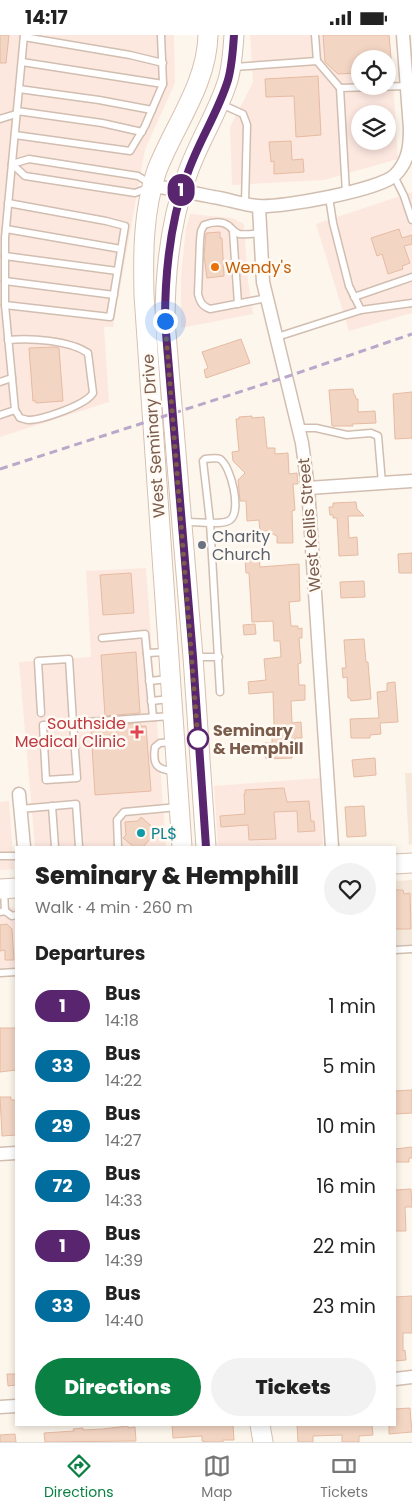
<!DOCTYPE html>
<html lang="en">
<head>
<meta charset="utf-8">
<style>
  :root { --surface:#fff; --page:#f2f2f2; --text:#222; --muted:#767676; --line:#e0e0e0; --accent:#0b8043 }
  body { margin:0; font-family:Poppins,sans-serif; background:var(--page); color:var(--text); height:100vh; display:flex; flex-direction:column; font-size:19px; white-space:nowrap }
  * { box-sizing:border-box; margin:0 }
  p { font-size:16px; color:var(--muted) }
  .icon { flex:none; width:28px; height:28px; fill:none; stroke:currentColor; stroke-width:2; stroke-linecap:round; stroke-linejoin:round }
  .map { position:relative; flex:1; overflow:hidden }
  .details { position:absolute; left:15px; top:811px; width:381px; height:580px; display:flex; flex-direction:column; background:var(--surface); border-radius:0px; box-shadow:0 2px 8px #0003 }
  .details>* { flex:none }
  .badge { padding:0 10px; border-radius:16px; font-size:18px; line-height:32px }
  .tools { position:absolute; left:351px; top:15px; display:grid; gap:10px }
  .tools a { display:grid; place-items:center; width:45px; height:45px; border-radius:50%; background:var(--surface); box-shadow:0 2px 8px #0003; font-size:25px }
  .you { position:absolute; width:25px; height:25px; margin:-12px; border:4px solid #fff; border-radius:50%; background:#1a73e8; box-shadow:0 0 0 8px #1a73e833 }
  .map>.badge { position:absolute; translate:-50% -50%; box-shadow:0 0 0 2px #fff }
  h2 { padding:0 20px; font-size:19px; line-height:45px }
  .round { display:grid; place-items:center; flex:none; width:52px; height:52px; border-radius:26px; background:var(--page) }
  .headline { display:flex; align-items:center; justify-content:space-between; height:85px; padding:0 20px }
  h1 { font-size:24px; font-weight:800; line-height:38px }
  .primary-button { display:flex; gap:10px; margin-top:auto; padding:10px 20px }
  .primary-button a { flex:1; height:58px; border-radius:30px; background:var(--accent); color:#fff; font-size:20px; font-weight:800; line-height:58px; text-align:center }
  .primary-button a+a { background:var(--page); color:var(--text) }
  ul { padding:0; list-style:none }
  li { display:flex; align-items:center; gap:15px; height:60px; padding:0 20px }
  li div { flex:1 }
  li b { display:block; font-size:19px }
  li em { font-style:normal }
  li .badge { min-width:55px; font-weight:700; text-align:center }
  .status { display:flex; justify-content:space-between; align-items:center; height:35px; padding:0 25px; background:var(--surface); direction:ltr }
  .status svg { height:14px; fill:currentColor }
  .dock { display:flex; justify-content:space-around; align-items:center; height:70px; border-top:1px solid var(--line); background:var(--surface); font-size:14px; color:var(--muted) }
  .dock a { display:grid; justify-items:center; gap:2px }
  .dock .selected { color:var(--accent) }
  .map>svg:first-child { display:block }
  .residential { fill:#f5e8da }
  .commercial { fill:#fde8e0; fill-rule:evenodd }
  .building { fill:#f3d5c3; stroke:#e6bba3 }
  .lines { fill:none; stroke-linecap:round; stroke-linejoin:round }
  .service-casing { stroke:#d1beb0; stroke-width:9 }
  .minor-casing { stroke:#d1beb0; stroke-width:15 }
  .secondary-casing { stroke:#d6c0b0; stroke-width:21 }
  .service { stroke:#fff; stroke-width:6 }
  .minor { stroke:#fff; stroke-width:12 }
  .secondary { stroke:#fff; stroke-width:19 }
  .rail { stroke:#b9a8c9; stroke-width:3; stroke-dasharray:8 5; stroke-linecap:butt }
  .line-casing { stroke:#fff; stroke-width:11 }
  .line { stroke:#5a256f; stroke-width:8 }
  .walk { stroke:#7a5c4d; stroke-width:5; stroke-dasharray:0 9 }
  .food-dot { fill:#e8710a; stroke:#fffaf3; stroke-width:2 }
  .worship-dot { fill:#6b7280; stroke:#fffaf3; stroke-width:2 }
  .health-dot { fill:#e0444e; stroke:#fffaf3; stroke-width:2 }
  .stop-dot { fill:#fff; stroke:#5a256f; stroke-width:2.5 }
  .culture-dot { fill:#0f9aa8; stroke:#fffaf3; stroke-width:2 }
  .labels { text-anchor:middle; stroke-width:5; stroke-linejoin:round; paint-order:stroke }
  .food-label { font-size:16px; fill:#c56008; stroke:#fffaf3; text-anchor:start }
  .street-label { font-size:16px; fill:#7a5c4d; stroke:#fffaf3 }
  .worship-label { font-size:16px; fill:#5b616d; stroke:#fffaf3; text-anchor:start }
  .health-label { font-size:16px; fill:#be3a42; stroke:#fffaf3; text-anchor:end }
  .stop-label { font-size:16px; font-weight:bold; fill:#7a5c4d; stroke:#fffaf3; text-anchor:start }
  .culture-label { font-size:16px; fill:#0d838f; stroke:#fffaf3; text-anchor:start }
</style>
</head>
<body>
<div class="status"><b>14:17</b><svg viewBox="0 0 49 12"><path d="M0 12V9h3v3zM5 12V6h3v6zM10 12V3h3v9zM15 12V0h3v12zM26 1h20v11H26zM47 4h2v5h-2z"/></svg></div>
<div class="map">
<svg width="412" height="1407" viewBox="0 0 412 1407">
  <rect width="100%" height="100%" fill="#fdf6ec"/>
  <g class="residential">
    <path d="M 405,738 L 412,738 L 412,809 L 409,810 Z"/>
    <path d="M 412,845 L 412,910 L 395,912 L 395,846 Z"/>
  </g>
  <g class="commercial">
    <path d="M 0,0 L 174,0 L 175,48 L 145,114 L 113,292 L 104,292 L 109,367 L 0,402 Z"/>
    <path d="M 250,0 L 390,0 L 398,124 L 324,145 L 232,150 L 230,92 L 253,47 ZM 360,24 L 388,24 L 388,51 L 360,51 ZM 360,79 L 388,79 L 388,106 L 360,106 Z"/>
    <path d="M 412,157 L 412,278 L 349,296 L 316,189 Z"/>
    <path d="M 190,179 L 232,183 L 244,189 L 248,246 L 253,279 L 181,293 L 181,241 L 186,193 Z"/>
    <path d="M 146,533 L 166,812 L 35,812 L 19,627 L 91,622 L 86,536 Z"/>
    <path d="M 320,743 L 323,808 L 319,811 L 218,812 L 214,751 Z"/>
    <path d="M 9,766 L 14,834 L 0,835 L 0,767 Z"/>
    <path d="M 0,872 L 11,872 L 16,874 L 16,941 L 0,942 Z"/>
  </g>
  <g class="building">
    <path d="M 0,0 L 9,0 L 6,28 L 0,28 Z"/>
    <path d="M 323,0 L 389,0 L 391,24 L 360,24 L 360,38 L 338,39 L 325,27 Z"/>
    <path d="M 318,41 L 321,100 L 296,102 L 294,61 L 266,62 L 265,44 Z"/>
    <path d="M 291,106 L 292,125 L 303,124 L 304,137 L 274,139 L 274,126 L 271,127 L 269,107 Z"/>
    <path d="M 399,194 L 402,203 L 412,200 L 412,209 L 404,211 L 410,228 L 402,231 L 403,234 L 388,239 L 382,219 L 377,221 L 371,203 Z"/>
    <path d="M 220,197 L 220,203 L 222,203 L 224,241 L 207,243 L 204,221 L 206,198 Z"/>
    <path d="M 241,304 L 250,328 L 206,343 L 204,335 L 208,333 L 202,317 Z"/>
    <path d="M 53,312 L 59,313 L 63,366 L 36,368 L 36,366 L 33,366 L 29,313 Z"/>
    <path d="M 353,354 L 354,360 L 355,360 L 356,364 L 358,364 L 358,377 L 375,376 L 376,388 L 352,389 L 353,391 L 332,391 L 329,355 Z"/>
    <path d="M 412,357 L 412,403 L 395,404 L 393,359 Z"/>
    <path d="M 252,381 L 252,383 L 264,382 L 267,413 L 275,413 L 275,419 L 288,418 L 289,439 L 297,438 L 298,449 L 293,449 L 295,475 L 292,476 L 293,508 L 277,508 L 277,501 L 267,496 L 260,496 L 259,485 L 247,486 L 246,466 L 240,466 L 238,445 L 245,438 L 233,426 L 232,417 L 239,416 L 236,384 L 239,384 L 239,382 Z"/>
    <path d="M 356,467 L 357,474 L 364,481 L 348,481 L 349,503 L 357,502 L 358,520 L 339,521 L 337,483 L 333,483 L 333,480 L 330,480 L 329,472 L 333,472 L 333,468 Z"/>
    <path d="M 412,518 L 412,538 L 399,538 L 398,519 Z"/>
    <path d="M 259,521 L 260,532 L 299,529 L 300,566 L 289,567 L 291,591 L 298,591 L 298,594 L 302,593 L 302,603 L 299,603 L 301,628 L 298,629 L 299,650 L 305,650 L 305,665 L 291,666 L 292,688 L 301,687 L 302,703 L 295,703 L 295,715 L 292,715 L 292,723 L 266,724 L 265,708 L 272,708 L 272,695 L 274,695 L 274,688 L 273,657 L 249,659 L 248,647 L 266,645 L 264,624 L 281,622 L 280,606 L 274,606 L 273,586 L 252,587 L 249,538 L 246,538 L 245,523 Z"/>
    <path d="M 131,538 L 134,578 L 103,580 L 100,540 Z"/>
    <path d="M 364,546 L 365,562 L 341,563 L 340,547 Z"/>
    <path d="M 255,589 L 256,599 L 244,600 L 243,590 Z"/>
    <path d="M 364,604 L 366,627 L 368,627 L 371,664 L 351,666 L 350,663 L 348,663 L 347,642 L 343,643 L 342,633 L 346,633 L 344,605 Z"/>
    <path d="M 136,617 L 140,678 L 105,681 L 101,620 Z"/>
    <path d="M 395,647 L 398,687 L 380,688 L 381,699 L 370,700 L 370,703 L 351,703 L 350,684 L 379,683 L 377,657 L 387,656 L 387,648 Z"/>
    <path d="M 140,688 L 141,691 L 146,691 L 151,756 L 95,760 L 91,696 L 106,694 L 106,691 Z"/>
    <path d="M 375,723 L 376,740 L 354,742 L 352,725 Z"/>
    <path d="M 284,753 L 287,767 L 309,766 L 311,786 L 314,786 L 315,796 L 298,797 L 297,776 L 274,777 L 276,804 L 249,805 L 248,790 L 221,792 L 220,781 L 245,779 L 244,759 L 245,759 L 245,755 Z"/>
    <path d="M 364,771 L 366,801 L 347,802 L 345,772 Z"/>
    <path d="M 141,782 L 157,796 L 143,812 L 134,812 L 123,803 L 126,800 L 125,787 L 138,786 Z"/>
    <path d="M 395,855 L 403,855 L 404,859 L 410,858 L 411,894 L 395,894 Z"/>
    <path d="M 7,889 L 12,894 L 14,925 L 5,925 L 5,915 L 0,916 L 0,890 Z"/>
    <path d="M 0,993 L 16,993 L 16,1035 L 0,1037 Z"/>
    <path d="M 412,1055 L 412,1078 L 395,1079 L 395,1056 Z"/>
    <path d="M 0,1062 L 11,1062 L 11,1065 L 16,1065 L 16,1100 L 2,1101 Z"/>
    <path d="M 412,1112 L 412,1123 L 409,1123 L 409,1127 L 395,1127 L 395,1114 Z"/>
    <path d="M 411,1154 L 412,1172 L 405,1172 L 406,1196 L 395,1196 L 395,1155 Z"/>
    <path d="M 412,1261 L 412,1298 L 403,1298 L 403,1316 L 405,1315 L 406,1325 L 395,1326 L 395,1262 Z"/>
    <path d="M 7,1339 L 16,1339 L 16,1350 L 8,1351 Z"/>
    <path d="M 410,1373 L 412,1397 L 389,1399 L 389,1390 L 395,1390 L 395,1374 Z"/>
    <path d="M 172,1390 L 233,1390 L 234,1405 L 223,1405 L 223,1407 L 207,1407 L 202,1406 L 202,1401 L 173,1403 Z"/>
    <path d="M 297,1390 L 372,1390 L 373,1400 L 359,1401 L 359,1407 L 342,1407 L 342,1400 L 313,1401 L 313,1407 L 298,1407 Z"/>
    <path d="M 128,1391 L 128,1393 L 135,1392 L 136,1406 L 45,1407 L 44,1398 L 74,1396 L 73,1394 L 83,1393 L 83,1395 L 103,1394 Z"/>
    <path d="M 15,1399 L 16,1407 L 0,1407 L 0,1400 Z"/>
  </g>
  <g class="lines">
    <defs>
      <g id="service">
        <path d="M 315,0 L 317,26"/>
        <path d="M 24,2 L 130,20 L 163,28"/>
        <path d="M 22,27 L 163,49"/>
        <path d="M 234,32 L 317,26 L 340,53"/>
        <path d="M 19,54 L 99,65 L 152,75"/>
        <path d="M 221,69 L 243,79 L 247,90 L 245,169"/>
        <path d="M 17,76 L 102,88 L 142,97"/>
        <path d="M 0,84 L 16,79"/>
        <path d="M 15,100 L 130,116 L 145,91 L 163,49 L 161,0"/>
        <path d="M 12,129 L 25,141 L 135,158 L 148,153"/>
        <path d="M 12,129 L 29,124 L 138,141 L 151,149"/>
        <path d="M 394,141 L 404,161 L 412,185"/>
        <path d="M 346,158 L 340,53 L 407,51"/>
        <path d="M 329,162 L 333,188 L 349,251 L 361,275"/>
        <path d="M 6,194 L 121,214"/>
        <path d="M 233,196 L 238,269"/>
        <path d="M 260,198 C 253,199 245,200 239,199 C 234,197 232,194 229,191 C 221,185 212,187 204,190 L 201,196 L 200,205 L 198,259 C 200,267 202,271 210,274 L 267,263"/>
        <path d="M 5,221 L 117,236"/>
        <path d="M 5,246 L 114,260"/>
        <path d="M 354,262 L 412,242"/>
        <path d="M 5,270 L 110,282 L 125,191 L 106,186 L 8,168"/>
        <path d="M 277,302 L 361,275 L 412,268"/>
        <path d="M 8,305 C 31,303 69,305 88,318 L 93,358 C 86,370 42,385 28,385 C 27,385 21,383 20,383 L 15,375"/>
        <path d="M 0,347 L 12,343"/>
        <path d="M 0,380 L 15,375 L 5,270 L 5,203 L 24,0"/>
        <path d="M 299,393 L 316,393 L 347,400 L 371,398 L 378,401 L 382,448"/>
        <path d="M 185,487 C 196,486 222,491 230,485 C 242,476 231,431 220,424 C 216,422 210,424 205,424 L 203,426 L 210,487 L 220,657"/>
        <path d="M 102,603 L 145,599 L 153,682"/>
        <path d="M 147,618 L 167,617"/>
        <path d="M 194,622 L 219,622"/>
        <path d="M 149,646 L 169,644"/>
        <path d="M 151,666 L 170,664"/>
        <path d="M 41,678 L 38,626 L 69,624 L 73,688 L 43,690 L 46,745 L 77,743 L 73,688 L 171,681"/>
        <path d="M 173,707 L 160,708 L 155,712 C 152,730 157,735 174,736"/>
        <path d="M 52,771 L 55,812"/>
        <path d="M 20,774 L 76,769 L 79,812"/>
        <path d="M 118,812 L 117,785 L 124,777 L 178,772"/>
        <path d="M 0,821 L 16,821"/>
        <path d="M 5,876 L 12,881 L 16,880"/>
        <path d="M 0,877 L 5,876 L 4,856"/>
        <path d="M 395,915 L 412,914"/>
        <path d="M 0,938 L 16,937"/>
      </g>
      <g id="minor">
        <path d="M 153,151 C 173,154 193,158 213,162 C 228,164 243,170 258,171 C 281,173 380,155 395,140 C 408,127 410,112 410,94 L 403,0"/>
        <path d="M 259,172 L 263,247 L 302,408 L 308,453 L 332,812"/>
        <path d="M 308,453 L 412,446"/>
        <path d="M 19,759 L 24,812"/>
        <path d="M 0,1119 L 16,1118"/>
        <path d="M 395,1344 L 412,1342"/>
        <path d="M 0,1372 L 16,1371"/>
      </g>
      <g id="secondary">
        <path d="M 182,812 L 144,260 C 143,219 143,175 157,135 C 174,91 207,49 208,0"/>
        <path d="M 206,812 L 193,622 L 165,286 C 165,236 170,187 187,140 C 198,107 218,78 228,45 C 232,31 233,15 234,0"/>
        <path d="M 395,829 L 412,828"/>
        <path d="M 0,854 L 16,853"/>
        <path d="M 260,1390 L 263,1407"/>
      </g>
    </defs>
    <use href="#service" class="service-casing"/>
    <use href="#minor" class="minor-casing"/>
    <use href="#secondary" class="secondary-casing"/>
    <use href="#service" class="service"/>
    <use href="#minor" class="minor"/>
    <use href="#secondary" class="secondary"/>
    <path class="rail" d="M 0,434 L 286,342 L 412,299"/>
  </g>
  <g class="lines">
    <defs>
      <path id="line" d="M 206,812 L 193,622 L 165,286 C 165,236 170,187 187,140 C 198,107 218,78 228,45 C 232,31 233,15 234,0"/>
    </defs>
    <use href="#line" class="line-casing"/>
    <use href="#line" class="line"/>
    <path class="walk" d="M 165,286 L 198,704"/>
  </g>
  <circle class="food-dot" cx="215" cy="232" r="5"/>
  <circle class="worship-dot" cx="202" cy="510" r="5"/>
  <path class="health-dot" d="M134.5 689.5h5v5h5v5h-5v5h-5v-5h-5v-5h5z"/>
  <circle class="stop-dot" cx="198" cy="704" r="10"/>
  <circle class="culture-dot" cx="141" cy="798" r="5"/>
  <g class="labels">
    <g class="food-label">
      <text x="225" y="238">Wendy's</text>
    </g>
    <g class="street-label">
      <text transform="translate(153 401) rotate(-94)" y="6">West Seminary Drive</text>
      <text transform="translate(309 490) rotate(-95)" y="6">West Kellis Street</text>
    </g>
    <g class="worship-label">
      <text x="212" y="507">Charity<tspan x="212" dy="18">Church</tspan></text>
    </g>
    <g class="health-label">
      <text x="126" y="694">Southside<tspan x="126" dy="18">Medical Clinic</tspan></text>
    </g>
    <g class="stop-label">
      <text x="213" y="701">Seminary<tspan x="213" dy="18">&amp; Hemphill</tspan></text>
    </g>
    <g class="culture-label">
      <text x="151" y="804">PL$</text>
    </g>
  </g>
</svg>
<div class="tools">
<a><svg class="icon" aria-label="locate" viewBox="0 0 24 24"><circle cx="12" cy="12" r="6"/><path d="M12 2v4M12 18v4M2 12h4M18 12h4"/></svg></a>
<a><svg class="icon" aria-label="layers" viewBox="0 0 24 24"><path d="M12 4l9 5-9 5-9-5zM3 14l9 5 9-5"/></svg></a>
</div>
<div class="you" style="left:165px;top:286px"></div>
<b class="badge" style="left:181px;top:155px;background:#5a256f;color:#fff">1</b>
<section class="details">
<div class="headline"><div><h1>Seminary &amp; Hemphill</h1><p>Walk · 4 min · 260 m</p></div><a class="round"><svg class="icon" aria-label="heart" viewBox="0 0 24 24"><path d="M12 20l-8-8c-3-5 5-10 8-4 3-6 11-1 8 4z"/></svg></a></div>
<h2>Departures</h2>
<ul>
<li><span class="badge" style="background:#5a256f;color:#fff">1</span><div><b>Bus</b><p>14:18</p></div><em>1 min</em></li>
<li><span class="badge" style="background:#006d9e;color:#fff">33</span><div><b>Bus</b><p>14:22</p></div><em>5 min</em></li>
<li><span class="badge" style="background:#006d9e;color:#fff">29</span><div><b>Bus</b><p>14:27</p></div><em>10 min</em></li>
<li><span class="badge" style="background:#006d9e;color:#fff">72</span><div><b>Bus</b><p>14:33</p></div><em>16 min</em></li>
<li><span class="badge" style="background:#5a256f;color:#fff">1</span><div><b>Bus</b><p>14:39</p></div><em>22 min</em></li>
<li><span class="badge" style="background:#006d9e;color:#fff">33</span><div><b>Bus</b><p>14:40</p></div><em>23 min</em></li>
</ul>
<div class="primary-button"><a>Directions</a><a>Tickets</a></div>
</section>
</div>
<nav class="dock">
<a class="selected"><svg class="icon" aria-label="directions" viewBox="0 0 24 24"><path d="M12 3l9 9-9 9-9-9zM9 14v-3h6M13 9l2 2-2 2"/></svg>Directions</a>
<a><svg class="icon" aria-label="map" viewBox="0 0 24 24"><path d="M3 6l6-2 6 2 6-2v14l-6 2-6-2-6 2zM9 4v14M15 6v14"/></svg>Map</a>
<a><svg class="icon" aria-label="tickets" viewBox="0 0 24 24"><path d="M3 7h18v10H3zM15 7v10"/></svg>Tickets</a>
</nav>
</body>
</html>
